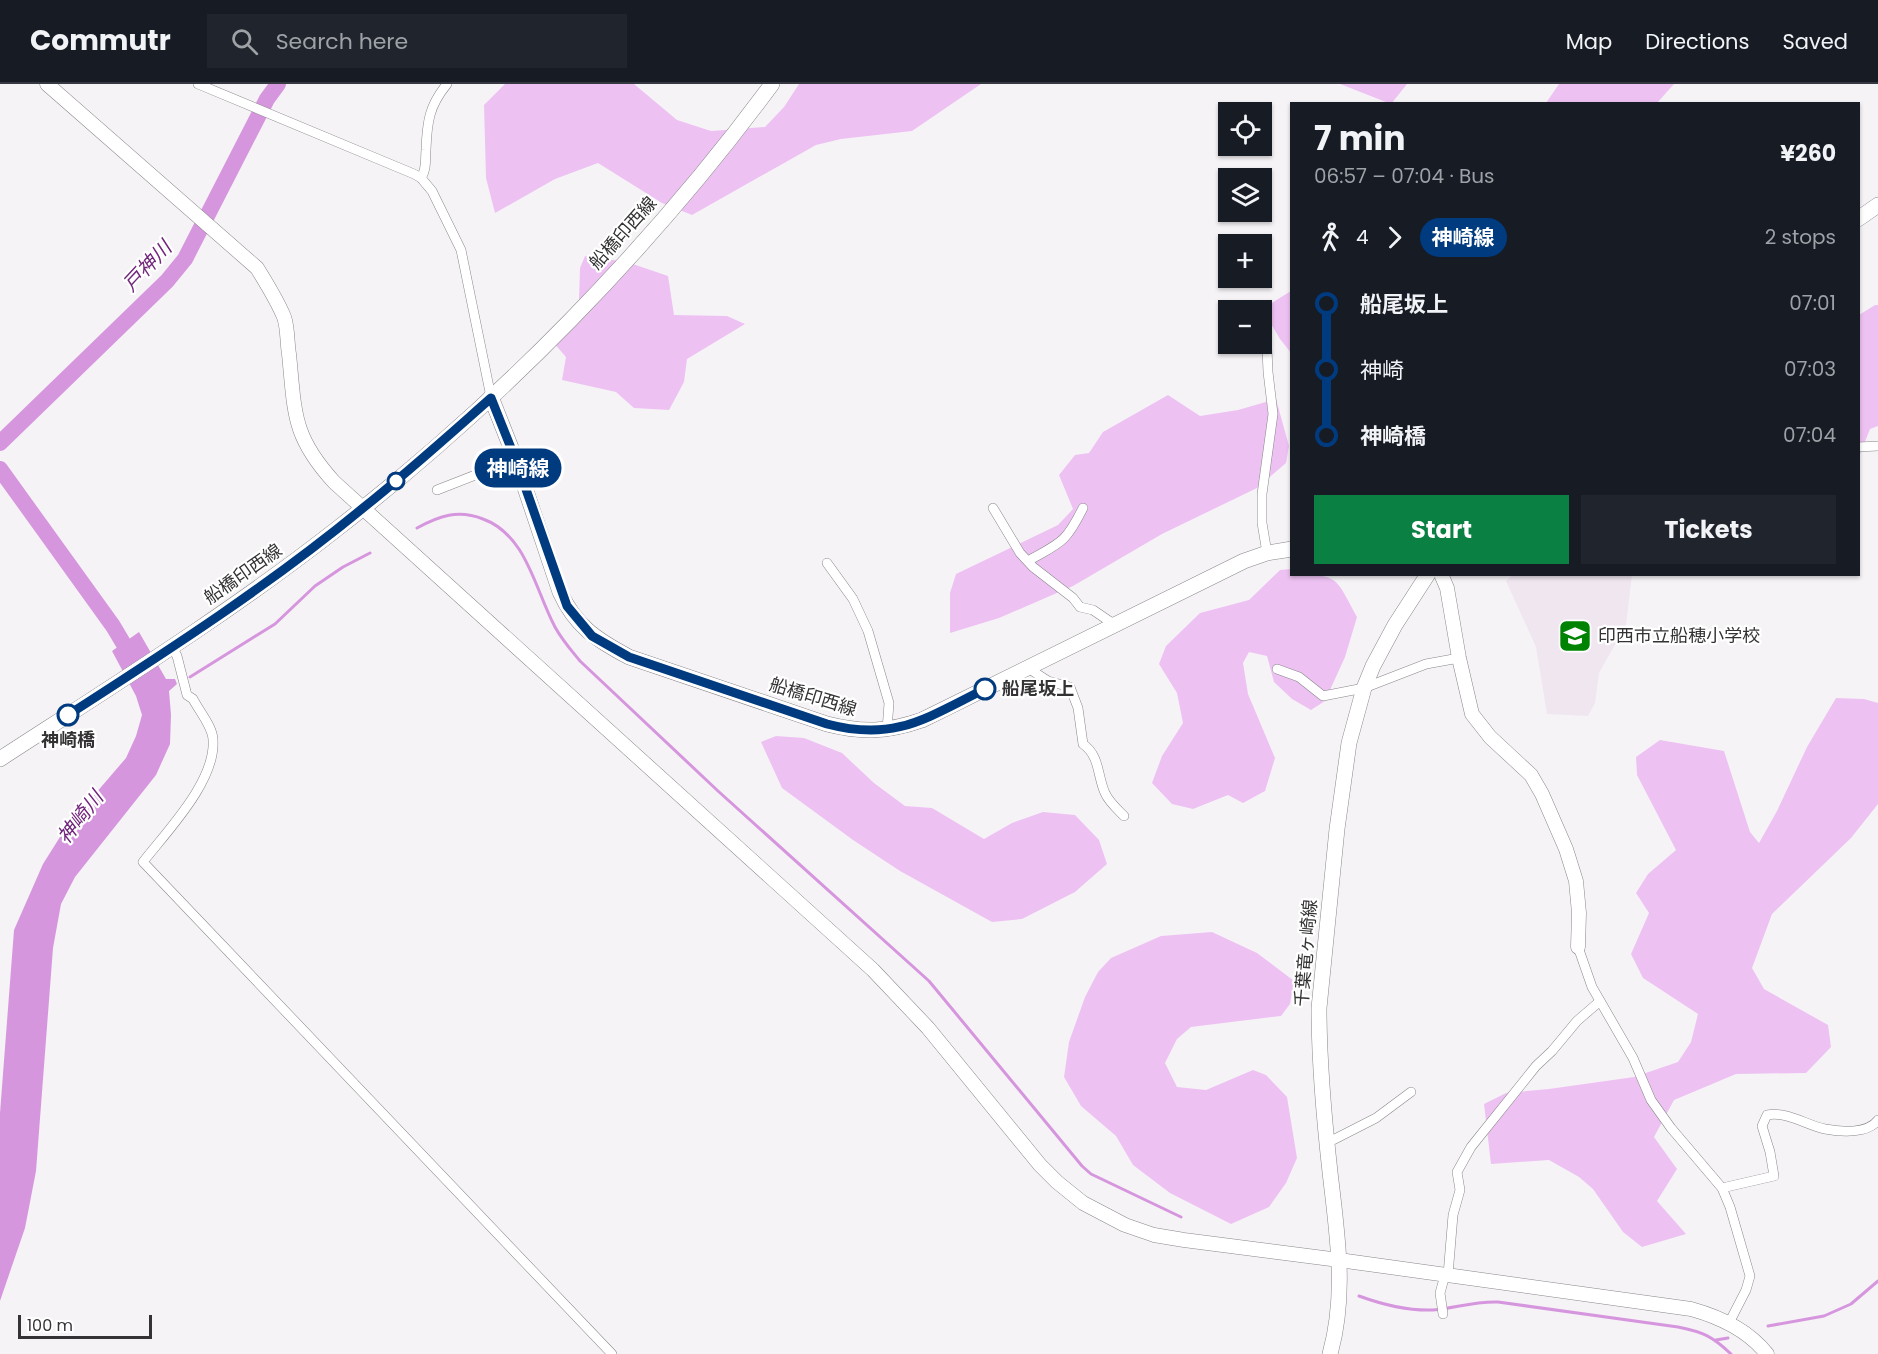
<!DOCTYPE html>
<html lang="en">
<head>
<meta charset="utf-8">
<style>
  :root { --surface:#171b24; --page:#20242c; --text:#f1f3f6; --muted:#9ea1a6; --line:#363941; --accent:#0b8043 }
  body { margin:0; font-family:Poppins,"Noto Sans JP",sans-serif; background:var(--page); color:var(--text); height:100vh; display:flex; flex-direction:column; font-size:22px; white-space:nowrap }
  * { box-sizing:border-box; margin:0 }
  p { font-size:20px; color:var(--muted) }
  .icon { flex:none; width:33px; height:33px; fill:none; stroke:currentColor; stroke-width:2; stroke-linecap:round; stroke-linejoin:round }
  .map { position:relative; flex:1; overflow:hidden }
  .details { position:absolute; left:1290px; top:18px; width:570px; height:474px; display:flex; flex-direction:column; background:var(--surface); border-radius:0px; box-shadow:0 2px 4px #0004 }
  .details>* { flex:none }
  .badge { padding:0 12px; border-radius:20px; font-size:21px; line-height:39px }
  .controls { position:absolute; left:1218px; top:18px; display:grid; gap:12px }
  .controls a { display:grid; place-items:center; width:54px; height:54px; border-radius:0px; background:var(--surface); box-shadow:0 2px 4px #0004; font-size:30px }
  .scale { position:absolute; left:18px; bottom:15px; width:134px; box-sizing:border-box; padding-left:6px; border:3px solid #343234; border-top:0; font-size:16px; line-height:21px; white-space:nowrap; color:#343234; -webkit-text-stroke:4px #fff; paint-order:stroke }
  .map>.badge { position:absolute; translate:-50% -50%; box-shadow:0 0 0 3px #fff }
  .legs { display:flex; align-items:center; gap:9px; height:66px; padding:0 24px; font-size:20px }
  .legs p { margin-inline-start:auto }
  .overview { display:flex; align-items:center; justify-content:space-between; height:102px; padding:0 24px }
  h1 { font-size:33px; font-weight:700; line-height:45px }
  .button { display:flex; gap:12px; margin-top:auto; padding:12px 24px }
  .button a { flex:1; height:69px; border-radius:0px; background:var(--accent); color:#fff; font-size:24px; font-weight:700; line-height:69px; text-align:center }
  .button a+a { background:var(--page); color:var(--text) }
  ul { padding:0 24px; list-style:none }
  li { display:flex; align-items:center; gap:21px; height:66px; font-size:22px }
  li i { display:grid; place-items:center; width:9px; height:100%; margin:0 8px; background:currentColor }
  li i::after { content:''; width:15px; height:15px; margin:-8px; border:4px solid; border-radius:50%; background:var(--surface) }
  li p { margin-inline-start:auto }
  li:first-child i { background:linear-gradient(#0000 50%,currentColor 0) }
  li:last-child i { background:linear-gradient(currentColor 50%,#0000 0) }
  header { display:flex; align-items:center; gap:36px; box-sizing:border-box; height:84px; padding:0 30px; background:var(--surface); border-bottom:2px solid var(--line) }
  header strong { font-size:28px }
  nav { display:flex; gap:33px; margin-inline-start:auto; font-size:21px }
  .search { width:420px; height:54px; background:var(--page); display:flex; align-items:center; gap:15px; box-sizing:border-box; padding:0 21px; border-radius:0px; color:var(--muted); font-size:22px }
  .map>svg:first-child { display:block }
  .built { fill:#efe6f0 }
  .green { fill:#edc2f3 }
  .water { fill:#d696de }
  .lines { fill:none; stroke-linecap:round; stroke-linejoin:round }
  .stream { stroke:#d696de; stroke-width:3 }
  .river { stroke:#d696de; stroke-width:16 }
  .street-casing { stroke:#89878a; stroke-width:10 }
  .secondary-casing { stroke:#89878a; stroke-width:15 }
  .primary-casing { stroke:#89878a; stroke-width:16 }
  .street { stroke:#fff; stroke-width:9 }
  .secondary { stroke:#fff; stroke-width:14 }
  .primary { stroke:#fff; stroke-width:15 }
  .line-1-casing { stroke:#fff; stroke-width:14 }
  .line-1 { stroke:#003b80; stroke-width:9 }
  .stop-1-dot { fill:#fff; stroke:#003b80; stroke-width:3 }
  .labels { text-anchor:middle; stroke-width:4.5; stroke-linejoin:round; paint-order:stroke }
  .street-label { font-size:18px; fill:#343234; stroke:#fff }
  .poi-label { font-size:18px; fill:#343234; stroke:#fff; text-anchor:start }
  .stop-label { font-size:18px; font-weight:bold; fill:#343234; stroke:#fff; text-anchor:start }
  .water-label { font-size:20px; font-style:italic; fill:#71267c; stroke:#fff }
</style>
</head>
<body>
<header>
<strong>Commutr</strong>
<div class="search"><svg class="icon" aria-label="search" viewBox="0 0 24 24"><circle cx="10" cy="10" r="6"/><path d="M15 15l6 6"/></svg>Search here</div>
<nav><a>Map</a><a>Directions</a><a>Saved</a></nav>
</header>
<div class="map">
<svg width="1878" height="1270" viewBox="0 0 1878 1270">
  <rect width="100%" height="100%" fill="#f6f3f7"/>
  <path class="built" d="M 1514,490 L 1632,491 L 1626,541 L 1599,589 L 1595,619 L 1588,632 L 1547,630 L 1536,563 L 1506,497 Z"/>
  <g class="green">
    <path d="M 505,0 L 634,0 L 677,36 L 711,47 L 765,43 L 784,23 L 799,0 L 981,0 L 912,47 L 841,55 L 816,61 L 692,131 L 662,119 L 598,79 L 555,95 L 495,129 L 486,94 L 484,21 Z"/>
    <path d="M 1340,0 L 1407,0 L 1391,20 Z"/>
    <path d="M 1559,0 L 1674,0 L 1657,19 L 1546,19 Z"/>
    <path d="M 585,172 L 627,178 L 668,192 L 674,231 L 727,232 L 745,240 L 687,275 L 684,298 L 669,326 L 634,324 L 616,308 L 562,296 L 566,273 L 546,250 L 579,217 L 580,184 Z"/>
    <path d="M 1291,207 L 1291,269 L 1280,255 L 1262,225 Z"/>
    <path d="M 1875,221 L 1878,221 L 1878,342 L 1870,345 L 1859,373 L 1859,231 Z"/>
    <path d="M 1168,311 L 1200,332 L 1238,326 L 1276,315 L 1289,362 L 1286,379 L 1257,404 L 1162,450 L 1073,502 L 999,534 L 950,549 L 950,509 L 956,490 L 1058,441 L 1073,425 L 1059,391 L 1075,371 L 1089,369 L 1103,348 Z"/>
    <path d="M 1291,485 L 1292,490 C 1339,491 1335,492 1357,533 L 1345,573 L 1325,617 L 1311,626 L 1292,615 L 1274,598 L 1267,572 L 1249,568 L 1243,579 L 1248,610 L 1275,674 L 1265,707 L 1243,719 L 1228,711 L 1193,725 L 1172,720 L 1152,699 L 1162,672 L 1183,639 L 1177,609 L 1159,580 L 1166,562 L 1200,529 L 1249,516 L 1280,486 Z"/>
    <path d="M 1836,614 L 1864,615 L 1878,619 L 1878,720 L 1851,754 L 1772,830 L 1752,884 L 1764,905 L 1828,941 L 1831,963 L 1806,989 L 1736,990 L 1674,1016 L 1654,1053 L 1677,1085 L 1657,1117 L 1686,1150 L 1642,1163 L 1623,1148 L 1593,1105 L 1579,1093 L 1549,1076 L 1491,1080 L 1484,1020 L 1506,1009 L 1549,1005 L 1634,993 L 1678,978 L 1691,958 L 1698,930 L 1643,894 L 1631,870 L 1649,829 L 1636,809 L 1648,790 L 1676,766 L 1637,691 L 1636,673 L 1660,656 L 1724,667 L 1750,748 L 1759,759 L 1777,727 L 1807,663 Z"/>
    <path d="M 776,652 L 804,654 L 842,669 L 874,699 L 905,722 L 932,724 L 984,755 L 1012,739 L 1043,728 L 1075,731 L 1099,756 L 1107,780 L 1075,808 L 1022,835 L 992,838 L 900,787 L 853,756 L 782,704 L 761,658 Z"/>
    <path d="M 1212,848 L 1257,869 L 1294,897 L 1290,920 L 1281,932 L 1191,943 L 1177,955 L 1165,979 L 1177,1003 L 1206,1006 L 1253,986 L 1266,991 L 1287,1013 L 1297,1074 L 1286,1099 L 1269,1123 L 1231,1140 L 1170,1109 L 1133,1081 L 1116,1052 L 1081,1022 L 1064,993 L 1069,958 L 1085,913 L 1098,888 L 1111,874 L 1161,852 Z"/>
  </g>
  <path class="water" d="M 139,548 L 166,595 L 175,595 L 177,600 L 169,607 L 171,631 L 170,660 L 156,691 L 75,793 L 61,820 L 53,864 L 36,1087 L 25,1144 L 0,1217 L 0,1029 L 14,846 L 43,780 L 65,745 L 126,674 L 136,652 L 142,631 L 136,612 L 112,567 Z"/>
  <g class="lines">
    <g class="stream">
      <path d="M 417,444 C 439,432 458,425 483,435 C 527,451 535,506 555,543 C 562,556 571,566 580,577 L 718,707 L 929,897 L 1082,1082 L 1091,1090 L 1181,1133"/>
      <path d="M 190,593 L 275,540 L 315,502 L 343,483 L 370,469"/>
      <path d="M 1359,1212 C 1381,1220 1409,1227 1433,1226 C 1455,1224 1475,1217 1498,1218 L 1678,1243 C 1703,1248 1712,1252 1731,1270"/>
      <path d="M 1768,1242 L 1824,1232 L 1851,1220 L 1878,1197"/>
      <path d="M 1716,1256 L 1728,1254"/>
    </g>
    <g class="river">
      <path d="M 0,359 L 167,197 L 185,175 L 267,15 L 278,0"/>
      <path d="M 0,385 L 113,542 L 135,579"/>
    </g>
    <defs>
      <g id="street">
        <path d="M 198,0 L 414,90 L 421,94 L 432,107 L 461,166 L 491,313"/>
        <path d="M 421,94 C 427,85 425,76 426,66 C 427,38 429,22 447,0"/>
        <path d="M 1858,363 L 1878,362"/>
        <path d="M 437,406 L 524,372 L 534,376 L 539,385"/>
        <path d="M 993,424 L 1020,469 L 1033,483 L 1073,514 L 1080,523 L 1093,526 L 1115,541"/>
        <path d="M 1267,469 L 1262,439 L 1262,410 L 1273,330 L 1268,288 L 1267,265"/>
        <path d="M 1028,477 C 1061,458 1065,460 1083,424"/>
        <path d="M 827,479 L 853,515 L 868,547 L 889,619 L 887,646"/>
        <path d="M 172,563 L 177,572 L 187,611 L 193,615 C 199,627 213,643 213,656 C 216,697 167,747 143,778 L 612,1270"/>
        <path d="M 1028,584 L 1048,597 L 1070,603 L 1078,624 L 1083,660 C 1100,672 1097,691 1105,709 C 1109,718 1117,725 1124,732"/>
        <path d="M 1277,585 L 1299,593 L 1323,612 L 1364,604 L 1426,580 L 1459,574"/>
        <path d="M 1578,863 L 1592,903 L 1633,974 L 1651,1016 L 1671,1044 L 1722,1104 L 1730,1123 L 1750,1192 L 1746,1206 L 1729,1239"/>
        <path d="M 1327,1059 L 1376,1034 L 1411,1008"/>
        <path d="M 1722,1104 L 1774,1092 L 1770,1068 L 1762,1042 L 1767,1031 C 1787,1027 1806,1041 1825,1045 C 1841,1048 1868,1050 1878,1036"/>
        <path d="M 1448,1191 L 1453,1131 L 1460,1106 L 1457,1088 L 1471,1063 L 1536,982 L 1552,967 L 1577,937 L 1599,918"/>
        <path d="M 1443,1230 L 1440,1209 L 1445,1191"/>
      </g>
      <g id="secondary">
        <path d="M 47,0 L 257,184 C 267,200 277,216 284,233 C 288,244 287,259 289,270 C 295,329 292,352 334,398 L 873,886 L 928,944 L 1040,1081 L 1057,1098 L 1083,1119 L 1125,1141 L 1154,1151 L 1184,1156 L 1339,1176 L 1691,1225 C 1720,1233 1748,1246 1767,1270"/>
        <path d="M 1441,490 L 1447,504 L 1459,574 L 1472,630 L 1490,653 L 1531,691 L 1542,710 L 1566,765 L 1576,797 L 1579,829 L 1578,863"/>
      </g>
      <g id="primary">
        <path d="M 1858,135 L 1878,121"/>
        <path d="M 491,313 L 515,374 L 560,508 C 575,542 597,556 629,573 L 827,640 C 863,649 887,648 922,636 L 1244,477 L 1267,469 L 1292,465"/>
        <path d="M 0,675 C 114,601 231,528 338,444 C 499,319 651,164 772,0"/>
        <path d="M 1330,1270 C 1347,1209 1337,1150 1330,1088 C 1324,1034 1319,979 1319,924 L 1337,745 L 1349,659 L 1364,604 L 1373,582 L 1395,541 L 1428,490"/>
      </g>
    </defs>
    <use href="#street" class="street-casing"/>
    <use href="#secondary" class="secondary-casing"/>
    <use href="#primary" class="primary-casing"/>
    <use href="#street" class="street"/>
    <use href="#secondary" class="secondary"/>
    <use href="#primary" class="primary"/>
  </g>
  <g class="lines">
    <defs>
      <path id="line-1" d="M 68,631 C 169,566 271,500 363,424 C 407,389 449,351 491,314 L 515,374 L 567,522 L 592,552 L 629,573 L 827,640 C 895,658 926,634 985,605"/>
    </defs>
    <use href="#line-1" class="line-1-casing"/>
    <use href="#line-1" class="line-1"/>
  </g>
  <defs>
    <symbol id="school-square" viewBox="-11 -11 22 22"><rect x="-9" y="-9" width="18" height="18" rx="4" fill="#008302" stroke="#fff"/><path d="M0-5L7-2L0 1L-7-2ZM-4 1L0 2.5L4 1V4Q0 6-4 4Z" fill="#fff"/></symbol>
  </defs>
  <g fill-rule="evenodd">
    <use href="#school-square" x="1556" y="533" width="38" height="38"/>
  </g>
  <g class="stop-1-dot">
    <circle cx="396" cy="397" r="8"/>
    <circle cx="985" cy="605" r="10"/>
    <circle cx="68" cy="631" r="10"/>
  </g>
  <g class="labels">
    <g class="street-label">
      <text transform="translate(623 149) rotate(-48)" y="6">船橋印西線</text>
      <text transform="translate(243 490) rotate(-35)" y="6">船橋印西線</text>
      <text transform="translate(813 613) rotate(17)" y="6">船橋印西線</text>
      <text transform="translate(1306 869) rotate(-85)" y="6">千葉竜ヶ崎線</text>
    </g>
    <g class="poi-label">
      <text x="1598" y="558">印西市立船穂小学校</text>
    </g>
    <g class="stop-label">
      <text x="1002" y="611">船尾坂上</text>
      <text x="68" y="662" text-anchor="middle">神崎橋</text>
    </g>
    <g class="water-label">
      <text transform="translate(147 182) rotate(-47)" y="7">戸神川</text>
      <text transform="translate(80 733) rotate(-52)" y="7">神崎川</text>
    </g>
  </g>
</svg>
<div class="controls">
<a><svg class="icon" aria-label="locate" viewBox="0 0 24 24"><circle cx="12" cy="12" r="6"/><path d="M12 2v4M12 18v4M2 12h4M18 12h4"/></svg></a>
<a><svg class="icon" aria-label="layers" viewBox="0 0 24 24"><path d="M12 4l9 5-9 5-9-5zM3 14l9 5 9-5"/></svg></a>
<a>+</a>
<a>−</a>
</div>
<div class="scale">100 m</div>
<b class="badge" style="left:518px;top:384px;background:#003b80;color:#fff">神崎線</b>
<section class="details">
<div class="overview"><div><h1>7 min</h1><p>06:57 – 07:04 · Bus</p></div><b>¥260</b></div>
<div class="legs"><svg class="icon" aria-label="walk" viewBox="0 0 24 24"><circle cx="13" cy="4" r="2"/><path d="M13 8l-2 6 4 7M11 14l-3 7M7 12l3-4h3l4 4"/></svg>4<svg class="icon" aria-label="forward" viewBox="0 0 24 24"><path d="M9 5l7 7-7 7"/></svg><b class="badge" style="background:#003b80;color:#fff">神崎線</b><p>2 stops</p></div>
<ul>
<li><i style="color:#003b80"></i><b>船尾坂上</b><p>07:01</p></li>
<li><i style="color:#003b80"></i><span>神崎</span><p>07:03</p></li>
<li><i style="color:#003b80"></i><b>神崎橋</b><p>07:04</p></li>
</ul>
<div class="button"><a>Start</a><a>Tickets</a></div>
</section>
</div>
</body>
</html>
